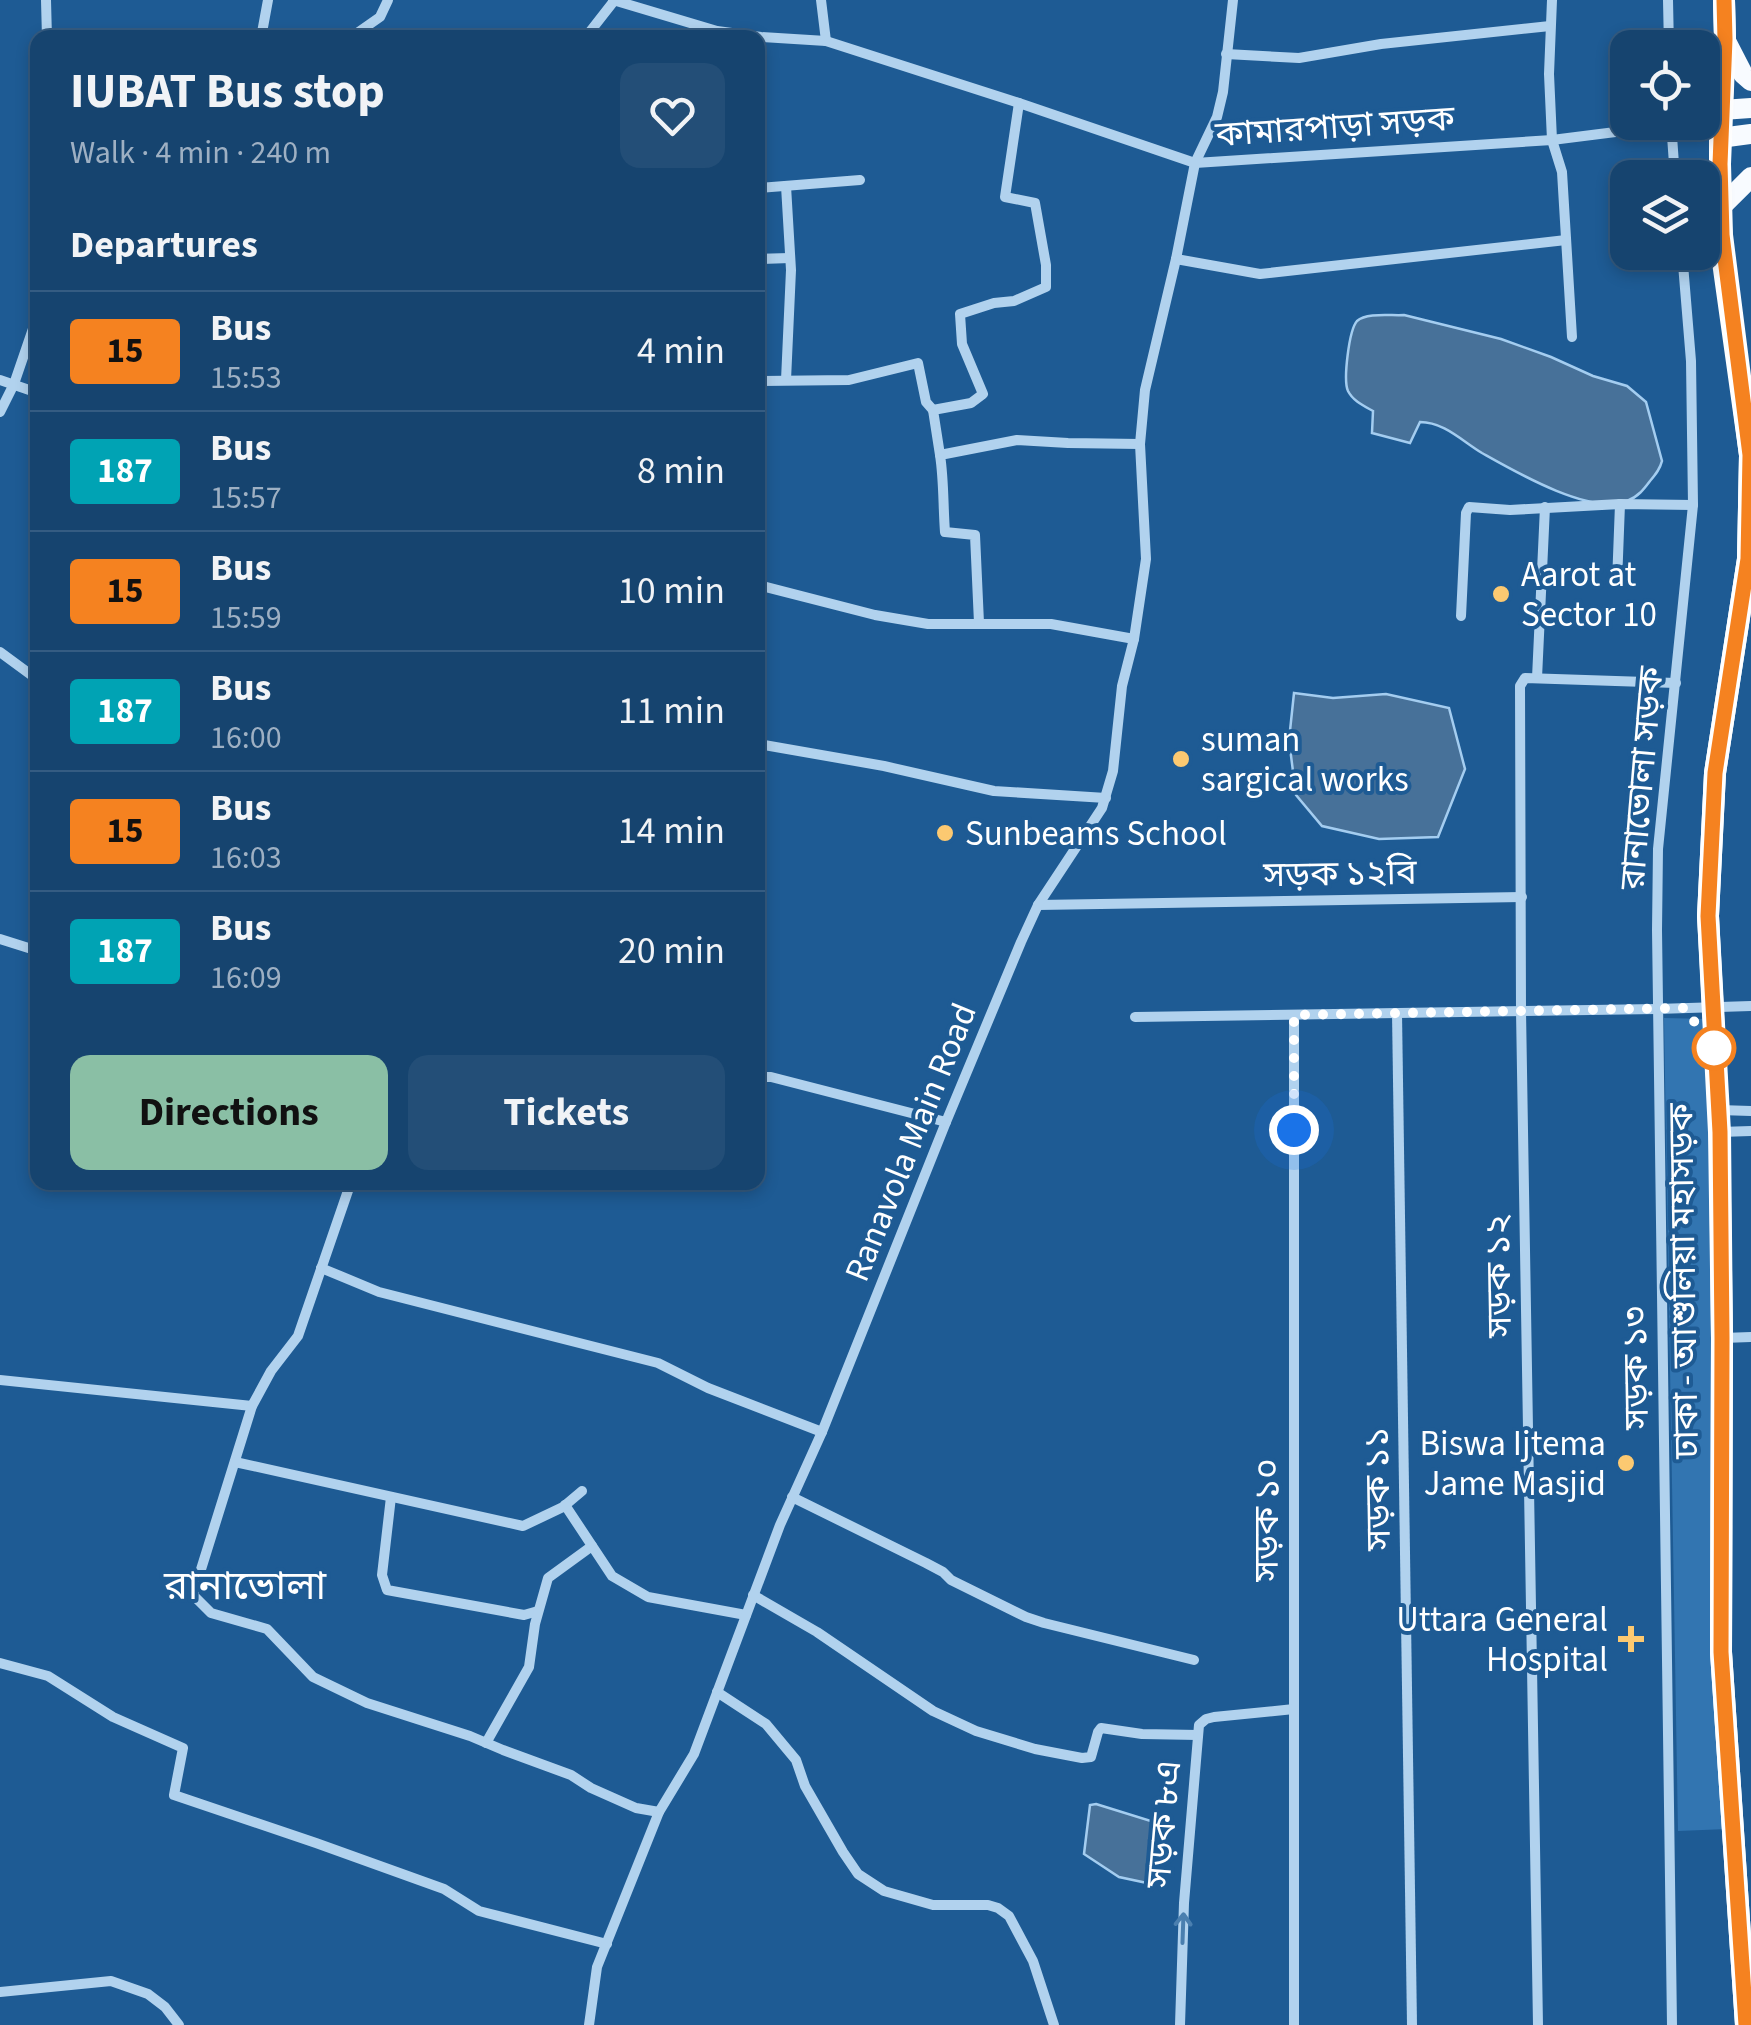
<!DOCTYPE html>
<html lang="en">
<head>
<meta charset="utf-8">
<style>
  :root { --surface:#16446f; --page:#234e77; --text:#f1f3f6; --muted:#9eb0c3; --line:#355c82; --accent:#8abfa5 }
  body { margin:0; font-family:"Source Sans 3","Noto Sans Bengali",sans-serif; background:var(--page); color:var(--text); height:100vh; display:flex; flex-direction:column; font-size:38px; white-space:nowrap }
  * { box-sizing:border-box; margin:0 }
  p { font-size:32px; color:var(--muted) }
  .icon { flex:none; width:55px; height:55px; fill:none; stroke:currentColor; stroke-width:2; stroke-linecap:round; stroke-linejoin:round }
  .map { position:relative; flex:1; overflow:hidden }
  .details { position:absolute; left:30px; top:30px; width:735px; height:1160px; display:flex; flex-direction:column; background:var(--surface); border-radius:20px; box-shadow:0 5px 15px #0003,0 0 0 2px var(--line) }
  .details>* { flex:none }
  .badge { padding:0 20px; border-radius:8px; font-size:35px; line-height:65px }
  .fabs { position:absolute; left:1610px; top:30px; display:grid; gap:20px }
  .fabs a { display:grid; place-items:center; width:110px; height:110px; border-radius:20px; background:var(--surface); box-shadow:0 5px 15px #0003,0 0 0 2px var(--line); font-size:50px }
  .you { position:absolute; width:50px; height:50px; margin:-25px; border:8px solid #fff; border-radius:50%; background:#1a73e8; box-shadow:0 0 0 15px #1a73e833 }
  .map>.badge { position:absolute; translate:-50% -50%; box-shadow:0 0 0 5px #fff }
  h2 { padding:0 40px; font-size:38px; line-height:90px }
  .round { display:grid; place-items:center; flex:none; width:105px; height:105px; border-radius:20px; background:var(--page) }
  .overview { display:flex; align-items:center; justify-content:space-between; height:170px; padding:0 40px }
  h1 { font-size:48px; font-weight:700; line-height:75px }
  .button { display:flex; gap:20px; margin-top:auto; padding:20px 40px }
  .button a { flex:1; height:115px; border-radius:20px; background:var(--accent); color:#111; font-size:40px; font-weight:700; line-height:115px; text-align:center }
  .button a+a { background:var(--page); color:var(--text) }
  ul { padding:0; list-style:none }
  li { display:flex; align-items:center; gap:30px; height:120px; padding:0 40px; border-top:2px solid var(--line) }
  li div { flex:1 }
  li b { display:block; font-size:38px }
  li em { font-style:normal }
  li .badge { min-width:110px; font-weight:700; text-align:center }
  .map>svg:first-child { display:block }
  .green { fill:#3275b1 }
  .water { fill:#477199; stroke:#a4cdf0; stroke-width:2.5 }
  .lines { fill:none; stroke-linecap:round; stroke-linejoin:round }
  .street { stroke:#b1d2ee; stroke-width:10 }
  .primary { stroke:#f8fbff; stroke-width:20 }
  .highway { stroke:#fff; stroke-width:22 }
  .oneway { stroke:#4a7faf }
  .line-casing { stroke:#fff; stroke-width:22 }
  .line { stroke:#f58220; stroke-width:15 }
  .walk { stroke:#fff; stroke-width:10; stroke-dasharray:0 18 }
  .poi-dot { fill:#fcc971; stroke:#1e5b94; stroke-width:4 }
  .stop-dot { fill:#fff; stroke:#f58220; stroke-width:5 }
  .labels { text-anchor:middle; stroke-width:8; stroke-linejoin:round; paint-order:stroke }
  .street-label { font-size:35px; fill:#fff; stroke:#1e5b94 }
  .poi-label { font-size:35px; fill:#fff; stroke:#1e5b94; text-anchor:start }
  .quarter-label { font-size:40px; fill:#fff; stroke:#1e5b94 }
</style>
</head>
<body>
<div class="map">
<svg width="1751" height="2025" viewBox="0 0 1751 2025">
  <rect width="100%" height="100%" fill="#1e5b94"/>
  <path class="green" d="M 1664,1018 L 1707,1019 L 1727,1829 L 1678,1831 Z"/>
  <g class="water">
    <path d="M 1404,315 L 1501,339 L 1551,357 L 1593,376 L 1627,386 L 1646,402 L 1662,461 C 1660,469 1656,474 1650,481 C 1644,489 1638,497 1627,501 C 1591,516 1514,471 1482,453 C 1462,441 1444,422 1420,422 L 1410,443 L 1372,433 L 1373,411 C 1364,406 1353,401 1348,391 C 1343,380 1349,330 1357,321 C 1367,312 1392,316 1404,315 Z"/>
    <path d="M 1294,693 L 1333,698 L 1386,694 L 1449,708 L 1465,769 L 1438,837 L 1379,839 L 1322,826 L 1296,795 L 1289,740 Z"/>
    <path d="M 1096,1804 L 1167,1826 L 1147,1883 L 1119,1877 L 1084,1854 L 1090,1805 Z"/>
  </g>
  <g class="lines">
    <g class="street">
      <path d="M 46,0 L 47,38"/>
      <path d="M 613,0 L 717,31 L 761,37 L 826,41 L 1019,103 L 1195,163 L 1552,140 L 1671,125 L 1720,129"/>
      <path d="M 821,0 L 826,41"/>
      <path d="M 1552,0 L 1549,74 L 1552,140 L 1562,172 L 1572,337"/>
      <path d="M 1668,0 L 1669,48"/>
      <path d="M 261,38 L 268,0"/>
      <path d="M 350,38 L 380,17 L 388,0"/>
      <path d="M 585,38 L 614,1"/>
      <path d="M 1226,54 L 1299,58 L 1381,44 L 1550,26"/>
      <path d="M 1671,122 L 1675,178"/>
      <path d="M 758,188 L 860,180"/>
      <path d="M 38,204 L 38,216"/>
      <path d="M 758,259 L 790,258"/>
      <path d="M 1176,259 L 1260,274 L 1566,240"/>
      <path d="M 0,380 L 38,393"/>
      <path d="M 786,380 L 791,270 L 786,186"/>
      <path d="M 758,381 L 849,380 L 918,363 L 926,402 L 933,410"/>
      <path d="M 0,412 L 14,384 L 38,314"/>
      <path d="M 940,455 L 933,410 L 971,403 L 983,394 L 962,344 L 960,314 L 994,303 L 1014,301 L 1046,287 L 1046,265 L 1035,203 L 1005,197 L 1019,103"/>
      <path d="M 1617,583 L 1620,504"/>
      <path d="M 758,585 L 875,615 L 928,624 L 1051,624 L 1134,639"/>
      <path d="M 1461,616 L 1466,513 L 1469,507 L 1510,510 L 1620,504 L 1693,505"/>
      <path d="M 979,623 L 975,535 L 945,532 C 943,506 944,481 940,455 L 1017,440 L 1068,443 L 1140,444"/>
      <path d="M 0,652 L 38,680"/>
      <path d="M 1537,678 L 1545,507"/>
      <path d="M 758,744 L 884,766 L 994,791 L 1106,798"/>
      <path d="M 1038,905 L 1522,897"/>
      <path d="M 0,939 L 38,951"/>
      <path d="M 1397,1013 L 1412,2025"/>
      <path d="M 1294,1015 L 1294,2025"/>
      <path d="M 1135,1017 L 1657,1009 L 1751,1006"/>
      <path d="M 758,1077 L 771,1077 L 946,1122"/>
      <path d="M 1719,1110 L 1751,1111"/>
      <path d="M 1720,1132 L 1751,1131"/>
      <path d="M 351,1182 L 298,1336 L 271,1371 L 252,1406 L 193,1595 L 211,1613 L 267,1629 L 313,1677 L 367,1703 L 470,1736 L 503,1750 L 571,1775 L 591,1788 L 636,1808 L 659,1812"/>
      <path d="M 321,1268 L 379,1292 L 658,1363 L 708,1388 L 822,1432"/>
      <path d="M 1723,1338 L 1751,1337"/>
      <path d="M 0,1380 L 252,1406"/>
      <path d="M 235,1462 L 523,1526 L 563,1507 L 582,1491"/>
      <path d="M 391,1497 L 382,1575 L 387,1590 L 524,1615 L 538,1611"/>
      <path d="M 792,1497 L 926,1563 L 943,1572 L 951,1580 L 1026,1617 L 1044,1623 L 1194,1660"/>
      <path d="M 565,1505 L 612,1576 L 648,1597 L 746,1615"/>
      <path d="M 753,1595 L 817,1632 L 933,1711 L 976,1731 L 1035,1749 L 1082,1758 L 1091,1757 L 1098,1732 L 1101,1728 L 1142,1734 L 1198,1735"/>
      <path d="M 0,1663 L 48,1676 L 113,1717 L 183,1748 L 174,1795 L 316,1843 L 444,1889 L 479,1911 L 607,1944"/>
      <path d="M 717,1692 L 766,1724 L 796,1760 L 805,1786 L 843,1852 L 858,1874 L 884,1891 L 933,1905 L 988,1905 L 998,1908 L 1009,1916 L 1033,1961 L 1054,2025"/>
      <path d="M 486,1743 L 529,1667 L 535,1624 L 548,1578 L 592,1546"/>
      <path d="M 0,1992 L 111,1981 L 148,1994 L 165,2007 L 179,2025"/>
      <path d="M 589,2025 L 597,1967 L 659,1812 L 694,1754 L 780,1525 L 822,1432 L 946,1122 L 1021,942 L 1038,905 L 1102,808 L 1113,771 L 1122,686 L 1134,639 L 1146,559 L 1140,444 L 1145,390 L 1176,259 L 1195,163 L 1217,117 L 1223,92 L 1233,0"/>
      <path d="M 1180,2025 L 1184,1903 L 1199,1725 L 1206,1719 L 1214,1717 L 1294,1709"/>
      <path d="M 1538,2025 L 1521,1011 L 1520,686 L 1525,678 L 1676,683"/>
      <path d="M 1672,2025 L 1657,930 L 1658,849 L 1693,505 L 1691,361 L 1682,252"/>
    </g>
    <g class="primary">
      <path d="M 1725,39 L 1743,74 L 1751,81"/>
      <path d="M 1722,110 L 1751,108"/>
      <path d="M 1720,138 L 1751,134"/>
      <path d="M 1720,208 L 1751,177"/>
    </g>
    <path class="highway" d="M 1724,0 L 1725,39 L 1720,138 L 1720,208 L 1723,262 L 1750,455 L 1748,559 L 1715,773 L 1708,916 L 1719,1132 L 1722,1338 L 1721,1652 L 1746,2025"/>
  </g>
  <defs><path id="oneway-shaft" d="M-6 0H5M1.5-3L5.5 0L1.5 3" fill="none" stroke-width="1.6" stroke-linecap="round" stroke-linejoin="round" transform="scale(2.5)"/></defs>
  <use class="oneway" href="#oneway-shaft" transform="translate(1183 1928) rotate(-88)"/>
  <g class="lines">
    <defs>
      <path id="line" d="M 1724,0 L 1725,39 L 1720,164 L 1722,235 L 1750,455 L 1748,559 L 1715,773 L 1708,916 L 1720,1132 L 1722,1338 L 1721,1652 L 1746,2025"/>
    </defs>
    <use href="#line" class="line-casing"/>
    <use href="#line" class="line"/>
    <path class="walk" d="M 1294,1130 L 1294,1015 L 1684,1008 L 1714,1048"/>
  </g>
  <g class="poi-dot">
    <circle cx="1501" cy="594" r="10"/>
    <circle cx="1181" cy="759" r="10"/>
    <circle cx="945" cy="833" r="10"/>
    <circle cx="1626" cy="1463" r="10"/>
    <path d="M1626 1624h10v10h10v10h-10v10h-10v-10h-10v-10h10z"/>
  </g>
  <circle class="stop-dot" cx="1714" cy="1048" r="20"/>
  <g class="labels">
    <g class="street-label">
      <text transform="translate(1335 126) rotate(-4)" y="12">কামারপাড়া সড়ক</text>
      <text transform="translate(1641 778) rotate(-85)" y="12">রানাভোলা সড়ক</text>
      <text transform="translate(1340 873) rotate(-1)" y="12">সড়ক ১২বি</text>
      <text transform="translate(910 1142) rotate(-68)" y="12">Ranavola Main Road</text>
      <text transform="translate(1498 1276) rotate(-91)" y="12">সড়ক ১২</text>
      <text transform="translate(1683 1281) rotate(-91)" y="12">ঢাকা - আশুলিয়া মহাসড়ক</text>
      <text transform="translate(1635 1368) rotate(-91)" y="12">সড়ক ১৩</text>
      <text transform="translate(1377 1489) rotate(-91)" y="12">সড়ক ১১</text>
      <text transform="translate(1266 1520) rotate(-90)" y="12">সড়ক ১০</text>
      <text transform="translate(1163 1824) rotate(-85)" y="12">সড়ক ৮এ</text>
    </g>
    <g class="poi-label">
      <text x="1521" y="586">Aarot at<tspan x="1521" dy="40">Sector 10</tspan></text>
      <text x="1201" y="751">suman<tspan x="1201" dy="40">sargical works</tspan></text>
      <text x="965" y="845">Sunbeams School</text>
      <text x="1606" y="1455" text-anchor="end">Biswa Ijtema<tspan x="1606" dy="40">Jame Masjid</tspan></text>
      <text x="1608" y="1631" text-anchor="end">Uttara General<tspan x="1608" dy="40">Hospital</tspan></text>
    </g>
    <g class="quarter-label">
      <text x="245" y="1599">রানাভোলা</text>
    </g>
  </g>
</svg>
<div class="fabs">
<a><svg class="icon" aria-label="locate" viewBox="0 0 24 24"><circle cx="12" cy="12" r="6"/><path d="M12 2v4M12 18v4M2 12h4M18 12h4"/></svg></a>
<a><svg class="icon" aria-label="layers" viewBox="0 0 24 24"><path d="M12 4l9 5-9 5-9-5zM3 14l9 5 9-5"/></svg></a>
</div>
<div class="you" style="left:1294px;top:1130px"></div>
<section class="details">
<div class="overview"><div><h1>IUBAT Bus stop</h1><p>Walk · 4 min · 240 m</p></div><a class="round"><svg class="icon" aria-label="heart" viewBox="0 0 24 24"><path d="M12 20l-8-8c-3-5 5-10 8-4 3-6 11-1 8 4z"/></svg></a></div>
<h2>Departures</h2>
<ul>
<li><span class="badge" style="background:#f58220;color:#111">15</span><div><b>Bus</b><p>15:53</p></div><em>4 min</em></li>
<li><span class="badge" style="background:#00a3b4;color:#fff">187</span><div><b>Bus</b><p>15:57</p></div><em>8 min</em></li>
<li><span class="badge" style="background:#f58220;color:#111">15</span><div><b>Bus</b><p>15:59</p></div><em>10 min</em></li>
<li><span class="badge" style="background:#00a3b4;color:#fff">187</span><div><b>Bus</b><p>16:00</p></div><em>11 min</em></li>
<li><span class="badge" style="background:#f58220;color:#111">15</span><div><b>Bus</b><p>16:03</p></div><em>14 min</em></li>
<li><span class="badge" style="background:#00a3b4;color:#fff">187</span><div><b>Bus</b><p>16:09</p></div><em>20 min</em></li>
</ul>
<div class="button"><a>Directions</a><a>Tickets</a></div>
</section>
</div>
</body>
</html>
